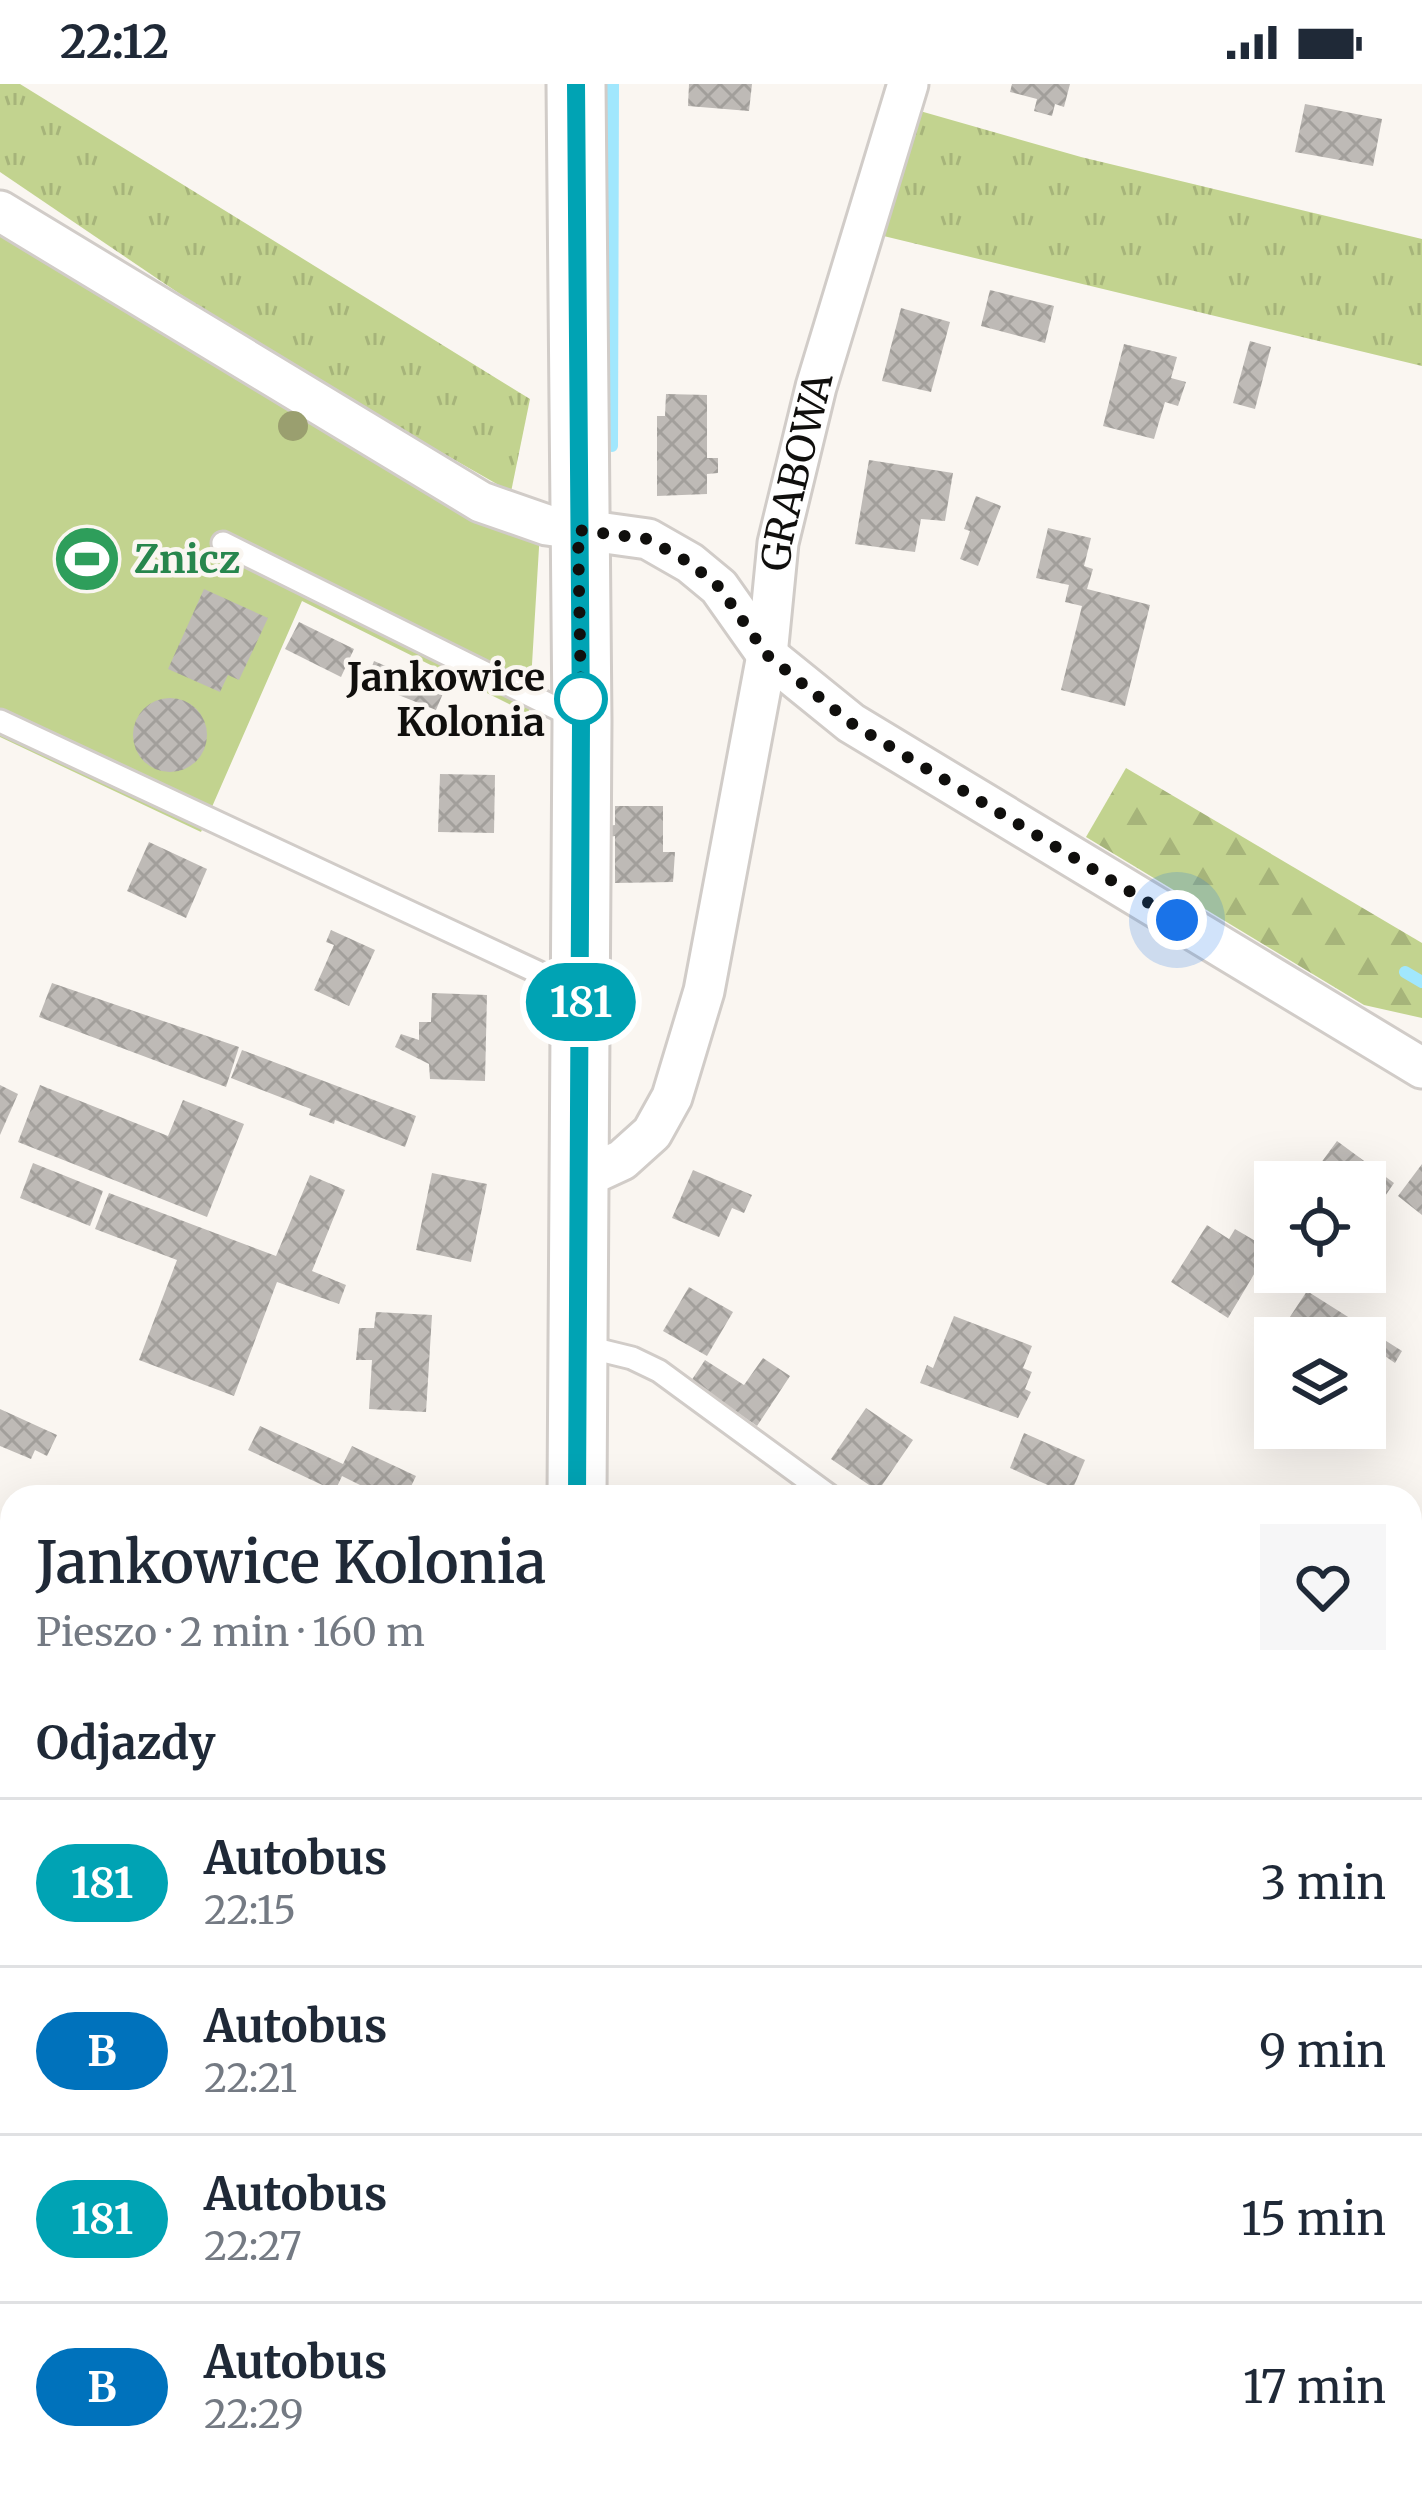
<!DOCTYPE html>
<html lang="pl">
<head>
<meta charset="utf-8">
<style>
  :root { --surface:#fff; --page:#f6f6f7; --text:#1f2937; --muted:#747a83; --line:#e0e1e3 }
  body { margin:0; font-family:Merriweather,serif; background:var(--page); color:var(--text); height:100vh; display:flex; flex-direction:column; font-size:45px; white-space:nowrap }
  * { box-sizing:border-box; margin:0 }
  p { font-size:39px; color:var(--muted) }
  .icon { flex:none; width:66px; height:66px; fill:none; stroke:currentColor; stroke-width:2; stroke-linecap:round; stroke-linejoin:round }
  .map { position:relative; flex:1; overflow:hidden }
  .side { position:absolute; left:0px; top:1401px; width:1422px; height:1011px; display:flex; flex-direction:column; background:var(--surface); border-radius:36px 36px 0 0; box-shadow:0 12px 48px #0002 }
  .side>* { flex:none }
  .badge { padding:0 24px; border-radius:39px; font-size:42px; line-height:78px }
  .tools { position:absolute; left:1254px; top:1077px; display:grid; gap:24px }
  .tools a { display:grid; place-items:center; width:132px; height:132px; border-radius:0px; background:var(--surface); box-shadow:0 12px 48px #0002; font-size:60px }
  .you { position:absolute; width:60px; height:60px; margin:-30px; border:9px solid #fff; border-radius:50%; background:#1a73e8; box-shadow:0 0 0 18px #1a73e833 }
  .map>.badge { position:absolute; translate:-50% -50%; box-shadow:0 0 0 6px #fff }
  h2 { padding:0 36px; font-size:45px; line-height:108px }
  .round { display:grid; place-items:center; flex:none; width:126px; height:126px; border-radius:0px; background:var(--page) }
  .headline { display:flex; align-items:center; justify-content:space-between; height:204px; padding:0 36px }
  h1 { font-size:57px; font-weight:600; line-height:90px }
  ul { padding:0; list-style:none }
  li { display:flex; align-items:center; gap:36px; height:168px; padding:0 36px; border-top:3px solid var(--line) }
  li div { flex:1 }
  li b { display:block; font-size:45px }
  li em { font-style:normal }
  li .badge { min-width:132px; font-weight:700; text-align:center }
  .status { display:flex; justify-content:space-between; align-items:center; height:84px; padding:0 60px; background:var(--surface); direction:ltr }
  .status svg { height:33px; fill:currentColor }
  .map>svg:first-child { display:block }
  .grass { fill:url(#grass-tufts) }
  .forest { fill:url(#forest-firs) }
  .pitch { fill:#c2d38f }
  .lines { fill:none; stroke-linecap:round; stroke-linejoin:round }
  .stream { stroke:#a1e7fd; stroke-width:12 }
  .building { fill:url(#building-cross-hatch) }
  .service-casing { stroke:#d1ccc8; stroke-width:27 }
  .minor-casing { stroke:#d1ccc8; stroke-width:45 }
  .secondary-casing { stroke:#d1ccc8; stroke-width:63 }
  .service { stroke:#fff; stroke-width:21 }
  .minor { stroke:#fff; stroke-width:39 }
  .secondary { stroke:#fff; stroke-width:57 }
  .tree { fill:#9a9f6f }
  .line-casing { stroke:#fff; stroke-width:27 }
  .line { stroke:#00a3b4; stroke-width:18 }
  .walk { stroke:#100f0d; stroke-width:12; stroke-dasharray:0 21.6 }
  .stop-dot { fill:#fff; stroke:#00a3b4; stroke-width:6 }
  .labels { text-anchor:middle; stroke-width:9; stroke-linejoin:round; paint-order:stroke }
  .street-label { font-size:39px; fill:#100f0d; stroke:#faf6f1 }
  .leisure-label { font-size:39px; font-weight:bold; fill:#27864d; stroke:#faf6f1; text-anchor:start }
  .stop-label { font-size:39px; font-weight:bold; fill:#100f0d; stroke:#faf6f1; text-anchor:end }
</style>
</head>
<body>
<div class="status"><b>22:12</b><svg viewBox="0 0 49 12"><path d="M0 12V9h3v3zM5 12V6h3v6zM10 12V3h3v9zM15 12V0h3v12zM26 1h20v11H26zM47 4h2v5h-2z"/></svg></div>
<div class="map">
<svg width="1422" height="2411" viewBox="0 0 1422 2411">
  <defs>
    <pattern id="grass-tufts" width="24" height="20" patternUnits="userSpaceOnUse" patternTransform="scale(3)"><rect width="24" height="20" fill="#c2d38f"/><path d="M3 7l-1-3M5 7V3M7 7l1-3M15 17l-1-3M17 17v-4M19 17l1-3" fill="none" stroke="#a6b47a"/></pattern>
    <pattern id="forest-firs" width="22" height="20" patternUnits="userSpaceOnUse" patternTransform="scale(3)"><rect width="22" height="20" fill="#c2d38f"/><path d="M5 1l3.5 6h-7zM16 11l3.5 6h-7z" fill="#a6b47a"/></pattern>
    <pattern id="building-cross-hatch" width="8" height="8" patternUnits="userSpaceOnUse" patternTransform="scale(3)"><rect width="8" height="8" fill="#bebab6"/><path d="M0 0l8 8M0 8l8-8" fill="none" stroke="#a29f9b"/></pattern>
  </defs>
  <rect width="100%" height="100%" fill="#faf6f1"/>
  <g class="grass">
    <path d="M 0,0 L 20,0 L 530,315 L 511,408 L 267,269 L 0,88 Z"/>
    <path d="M 906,23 L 1081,73 L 1422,155 L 1422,282 L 867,148 Z"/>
    <path d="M 0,1506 L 12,1511 L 12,1958 L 0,1952 Z"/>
    <path d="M 0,1982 L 12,1988 L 12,2220 L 0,2229 Z"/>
    <path d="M 252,2400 L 530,2400 L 531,2411 L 324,2411 L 318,2408 L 316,2411 L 246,2411 Z"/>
  </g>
  <path class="forest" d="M 1126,684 L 1422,859 L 1422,934 L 1364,921 L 1086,753 Z"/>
  <path class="pitch" d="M 0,150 L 479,426 L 540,447 L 529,630 L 302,517 L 201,748 L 0,653 Z"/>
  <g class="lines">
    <g class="stream">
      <path d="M 612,362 L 613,0"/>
      <path d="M 1405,888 L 1422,898"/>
    </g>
  </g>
  <g class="building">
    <path d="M 689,0 L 752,0 L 749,27 L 688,22 Z"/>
    <path d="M 1012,0 L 1070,0 L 1064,23 L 1055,20 L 1052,32 L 1034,27 L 1037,15 L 1010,8 Z"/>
    <path d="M 1305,20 L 1382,35 L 1373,82 L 1295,68 Z"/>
    <path d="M 990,206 L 1054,222 L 1045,259 L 981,242 Z"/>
    <path d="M 901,224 L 950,238 L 931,308 L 882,297 Z"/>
    <path d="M 1250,257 L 1271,263 L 1255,325 L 1233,319 Z"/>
    <path d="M 1124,260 L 1177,273 L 1171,294 L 1186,298 L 1178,322 L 1165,318 L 1154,355 L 1103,342 Z"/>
    <path d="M 666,310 L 707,311 L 707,374 L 718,374 L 718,389 L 707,390 L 707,410 L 657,412 L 657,332 L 665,332 Z"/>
    <path d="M 869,376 L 953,389 L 945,437 L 921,435 L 915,468 L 855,460 Z"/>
    <path d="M 976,412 L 1001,422 L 978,482 L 960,475 L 970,447 L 964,445 Z"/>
    <path d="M 1048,444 L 1091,454 L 1084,482 L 1093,485 L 1087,505 L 1150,521 L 1125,622 L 1061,606 L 1082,522 L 1065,518 L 1069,501 L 1036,494 Z"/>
    <path d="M 204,505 L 268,534 L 239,596 L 228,591 L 220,608 L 168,585 Z"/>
    <path d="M 299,538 L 354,565 L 341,593 L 285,565 Z"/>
    <path d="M 374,577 L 444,607 L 436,626 L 366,598 Z"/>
    <circle cx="170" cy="651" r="37"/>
    <path d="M 440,690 L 495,691 L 494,749 L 438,748 Z"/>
    <path d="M 615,722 L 663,722 L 663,768 L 675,768 L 673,798 L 615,799 L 615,752 L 608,753 L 607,742 L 615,741 Z"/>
    <path d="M 149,758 L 207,785 L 186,834 L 127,807 Z"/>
    <path d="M 331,846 L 375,866 L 349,922 L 314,906 L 334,861 L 326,858 Z"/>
    <path d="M 52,899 L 239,963 L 226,1003 L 39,933 Z"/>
    <path d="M 432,909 L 487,911 L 485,997 L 430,995 L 429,980 L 395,963 L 401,950 L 419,956 L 419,938 L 431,938 Z"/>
    <path d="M 242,966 L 416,1032 L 405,1063 L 335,1036 L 334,1040 L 309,1031 L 311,1025 L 231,994 Z"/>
    <path d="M 0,1001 L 18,1010 L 0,1051 Z"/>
    <path d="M 40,1001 L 168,1052 L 183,1016 L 244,1040 L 207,1133 L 18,1058 Z"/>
    <path d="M 1337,1057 L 1394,1099 L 1377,1124 L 1365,1115 L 1365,1098 L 1307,1098 Z"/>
    <path d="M 33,1079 L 103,1107 L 90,1142 L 20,1114 Z"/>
    <path d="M 1422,1080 L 1422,1131 L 1398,1112 Z"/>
    <path d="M 693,1086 L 752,1111 L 744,1129 L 732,1124 L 719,1153 L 672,1134 Z"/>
    <path d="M 432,1089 L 487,1100 L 471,1178 L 416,1166 Z"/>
    <path d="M 310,1091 L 345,1106 L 312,1187 L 346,1201 L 339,1220 L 277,1198 L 234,1312 L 139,1276 L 177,1176 L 95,1145 L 109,1109 L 276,1172 Z"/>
    <path d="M 1207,1141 L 1229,1155 L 1235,1145 L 1269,1165 L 1228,1234 L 1171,1198 Z"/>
    <path d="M 689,1203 L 733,1228 L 707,1272 L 663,1247 Z"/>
    <path d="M 1307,1207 L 1402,1267 L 1395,1279 L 1376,1266 L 1365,1283 L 1365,1254 L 1289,1254 L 1280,1248 Z"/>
    <path d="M 376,1228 L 432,1231 L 426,1328 L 369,1325 L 372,1276 L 356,1276 L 359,1244 L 374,1244 Z"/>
    <path d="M 954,1232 L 1032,1262 L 1023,1284 L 1032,1288 L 1025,1305 L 1031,1308 L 1018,1334 L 920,1299 L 927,1281 L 933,1284 Z"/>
    <path d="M 763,1274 L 790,1292 L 757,1342 L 691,1297 L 705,1276 L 744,1301 Z"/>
    <path d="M 866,1324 L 913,1356 L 878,1407 L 831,1375 Z"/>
    <path d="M 0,1325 L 57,1351 L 47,1372 L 35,1366 L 31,1375 L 0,1362 Z"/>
    <path d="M 260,1342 L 343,1380 L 352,1362 L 416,1392 L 406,1413 L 384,1413 L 342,1392 L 335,1407 L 248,1366 Z"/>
    <path d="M 1024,1349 L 1085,1376 L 1070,1411 L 1010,1384 Z"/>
    <path d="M 0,2347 L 12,2353 L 12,2400 L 29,2400 L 24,2411 L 0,2411 Z"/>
    <path d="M 660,2400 L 709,2400 L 721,2411 L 660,2411 Z"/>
    <path d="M 789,2400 L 826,2400 L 838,2411 L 780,2411 Z"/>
    <path d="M 992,2400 L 1017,2400 L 1033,2411 L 985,2411 Z"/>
  </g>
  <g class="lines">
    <defs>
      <g id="service">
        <path d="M 223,459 L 576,634"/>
        <path d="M 0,637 L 576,906"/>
        <path d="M 583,1262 L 632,1274 L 659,1287 L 831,1413"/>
      </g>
      <g id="minor">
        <path d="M 0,127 L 481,418 L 547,441 L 648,455 L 690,479 L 719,503 L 767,571 L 851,639 L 1422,984"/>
        <path id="s1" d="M 581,1095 L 622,1076 L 652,1049 L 672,1013 L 704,907 L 767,571 L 778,459 L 816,303 L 908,0"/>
        <path d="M 91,2411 L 97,2400"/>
      </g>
      <g id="secondary">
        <path d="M 576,0 L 582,637 L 577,1413"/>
        <path d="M 583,2400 L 583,2411"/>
      </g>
    </defs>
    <use href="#service" class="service-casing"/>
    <use href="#minor" class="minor-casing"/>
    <use href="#secondary" class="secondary-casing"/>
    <use href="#service" class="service"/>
    <use href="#minor" class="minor"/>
    <use href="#secondary" class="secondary"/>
  </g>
  <circle class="tree" cx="293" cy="342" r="15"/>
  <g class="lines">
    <defs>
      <path id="line" d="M 576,0 L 581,638 L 577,1413"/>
    </defs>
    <use href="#line" class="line-casing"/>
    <use href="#line" class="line"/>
    <path class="walk" d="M 581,615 L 578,446 L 648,455 L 690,479 L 719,503 L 767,571 L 851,639 L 1177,836"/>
  </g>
  <defs>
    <symbol id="stadium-disc" viewBox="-11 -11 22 22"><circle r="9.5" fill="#2e9e5b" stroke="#faf6f1"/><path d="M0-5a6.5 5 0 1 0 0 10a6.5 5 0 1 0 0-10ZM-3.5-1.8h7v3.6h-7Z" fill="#fff"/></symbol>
  </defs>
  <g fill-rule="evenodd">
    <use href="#stadium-disc" x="49" y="437" width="76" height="76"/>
  </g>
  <circle class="stop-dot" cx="581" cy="615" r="24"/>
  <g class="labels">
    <g class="street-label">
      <text dy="14" stroke="none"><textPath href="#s1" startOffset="765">GRABOWA</textPath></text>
    </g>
    <g class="leisure-label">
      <text x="134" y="489">Znicz</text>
    </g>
    <g class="stop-label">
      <text x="545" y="607">Jankowice<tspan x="545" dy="45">Kolonia</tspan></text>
    </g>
  </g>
</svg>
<div class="tools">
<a><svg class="icon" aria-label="locate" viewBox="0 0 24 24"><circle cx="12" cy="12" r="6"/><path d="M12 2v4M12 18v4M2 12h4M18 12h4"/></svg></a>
<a><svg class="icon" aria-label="layers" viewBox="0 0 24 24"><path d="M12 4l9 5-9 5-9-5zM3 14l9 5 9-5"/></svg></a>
</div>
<div class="you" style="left:1177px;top:836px"></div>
<b class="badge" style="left:581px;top:918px;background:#00a3b4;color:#fff">181</b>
<section class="side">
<div class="headline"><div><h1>Jankowice Kolonia</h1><p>Pieszo · 2 min · 160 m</p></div><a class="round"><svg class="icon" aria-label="heart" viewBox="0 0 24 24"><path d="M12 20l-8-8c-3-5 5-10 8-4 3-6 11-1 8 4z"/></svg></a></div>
<h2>Odjazdy</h2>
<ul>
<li><span class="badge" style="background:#00a3b4;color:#fff">181</span><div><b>Autobus</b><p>22:15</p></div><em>3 min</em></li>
<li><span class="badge" style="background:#0072bc;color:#fff">B</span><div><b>Autobus</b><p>22:21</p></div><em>9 min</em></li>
<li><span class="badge" style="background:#00a3b4;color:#fff">181</span><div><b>Autobus</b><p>22:27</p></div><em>15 min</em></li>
<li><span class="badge" style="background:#0072bc;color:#fff">B</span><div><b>Autobus</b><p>22:29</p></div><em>17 min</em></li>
</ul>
</section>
</div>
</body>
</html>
